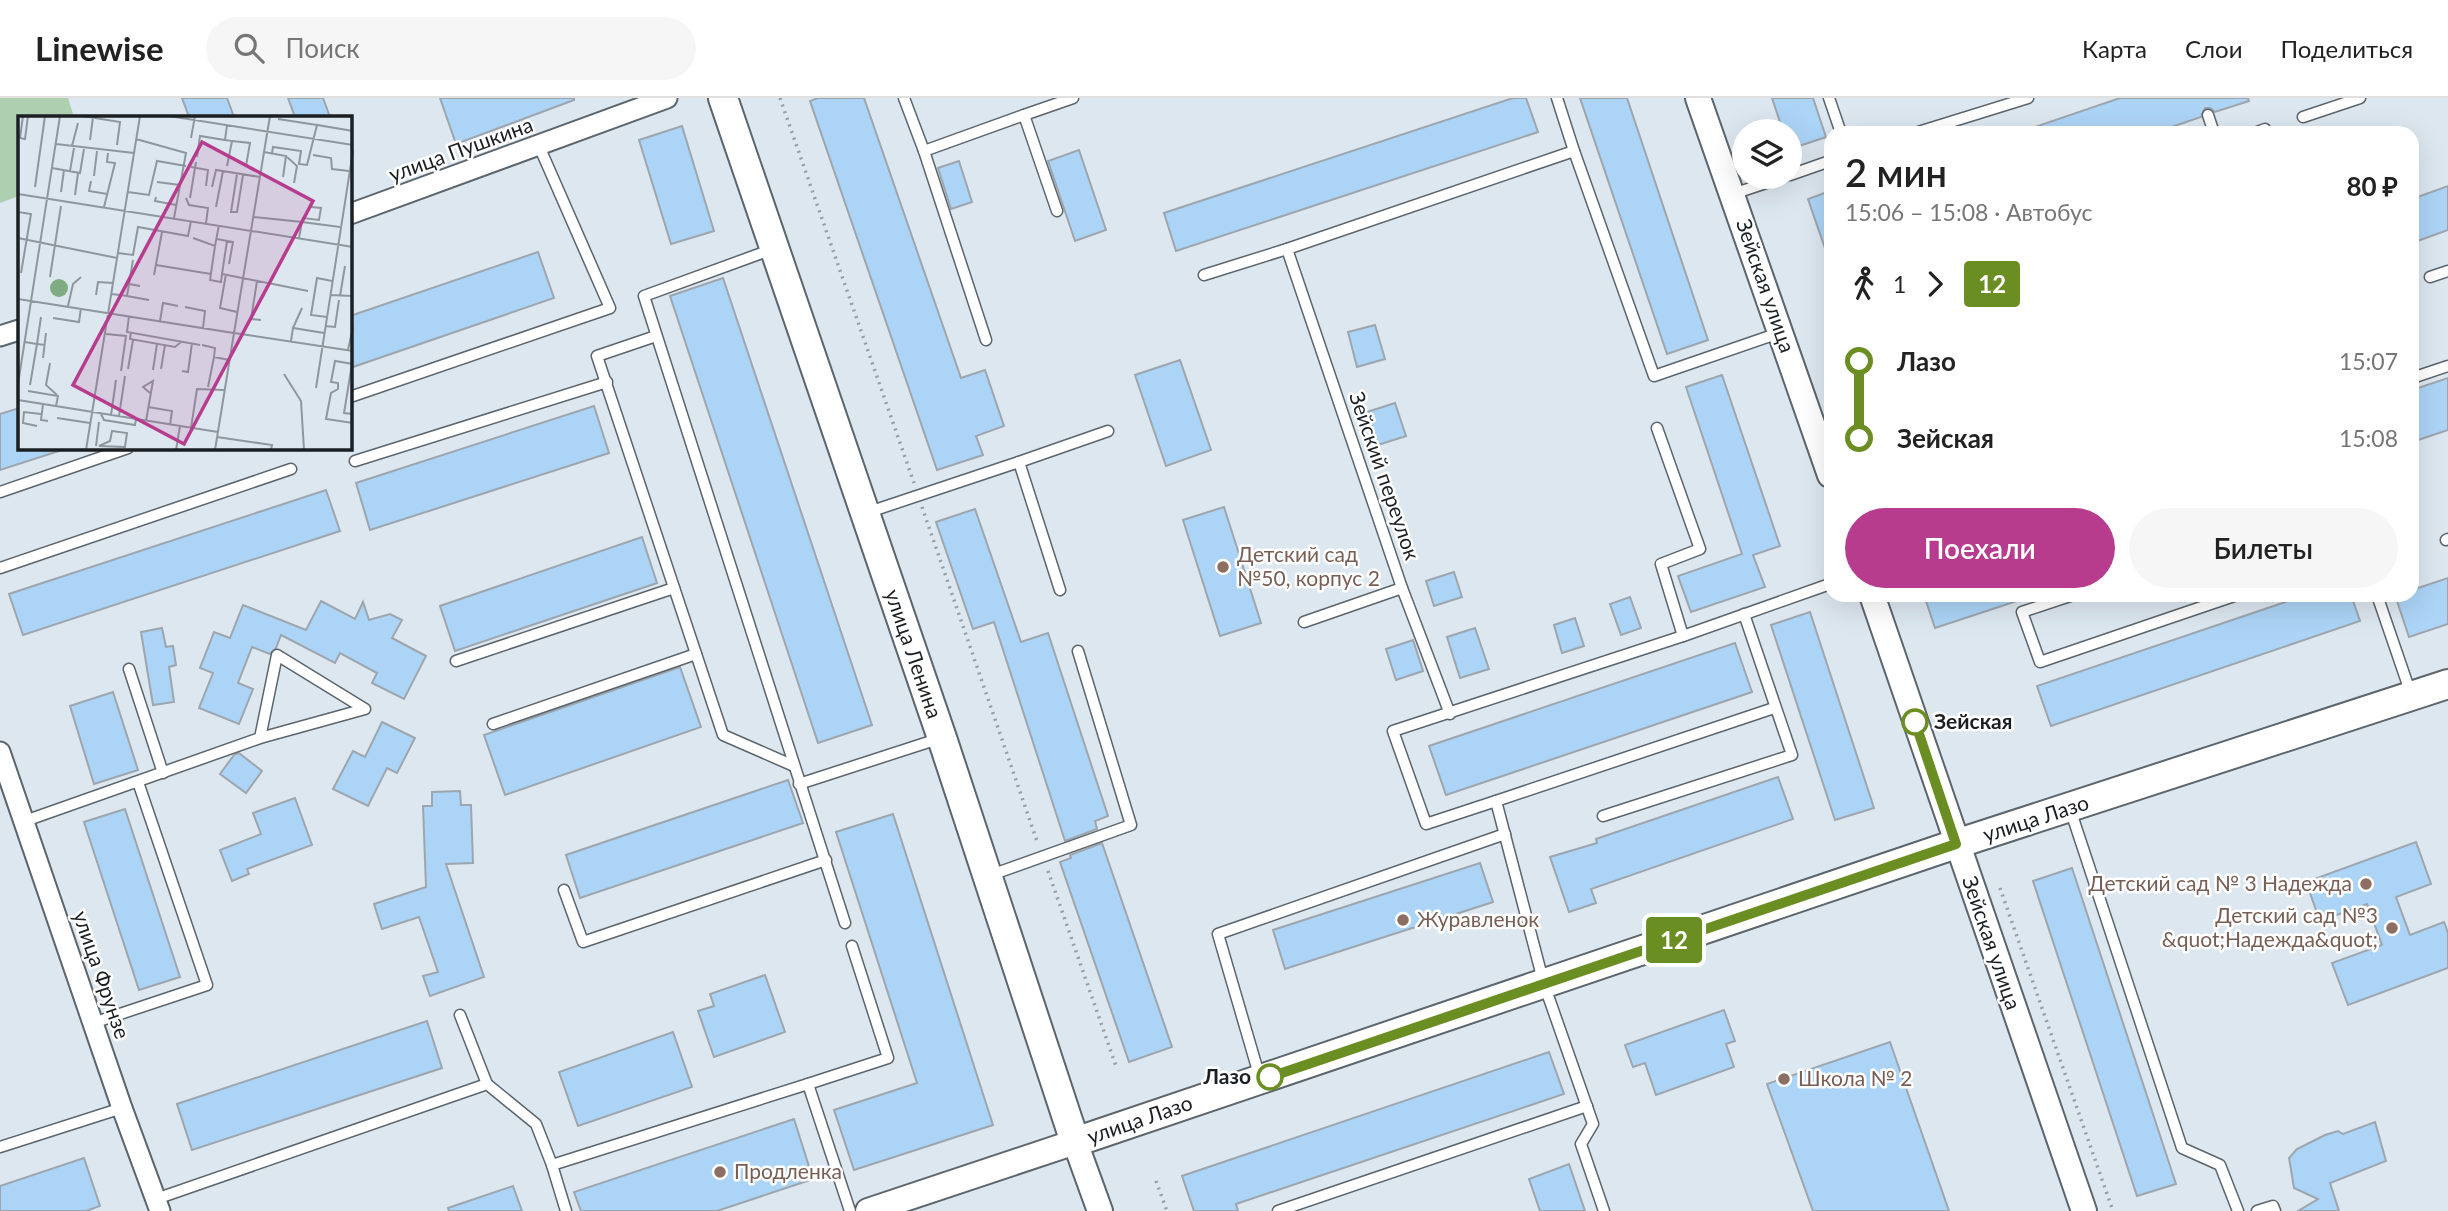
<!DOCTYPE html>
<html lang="ru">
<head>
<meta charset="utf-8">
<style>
  :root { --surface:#fff; --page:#f6f6f6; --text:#222; --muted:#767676; --line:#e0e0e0; --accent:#b73c8d }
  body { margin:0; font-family:Lato,sans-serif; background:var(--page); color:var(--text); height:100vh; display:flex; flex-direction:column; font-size:26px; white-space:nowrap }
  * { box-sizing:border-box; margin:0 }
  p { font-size:23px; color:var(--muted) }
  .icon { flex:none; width:38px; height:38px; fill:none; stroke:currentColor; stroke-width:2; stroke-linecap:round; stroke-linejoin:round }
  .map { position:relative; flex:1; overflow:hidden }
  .sheet { position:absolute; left:1824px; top:28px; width:595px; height:476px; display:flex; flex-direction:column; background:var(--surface); border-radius:21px; box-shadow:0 7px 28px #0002 }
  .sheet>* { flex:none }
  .badge { padding:0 14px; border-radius:5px; font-size:24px; line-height:46px }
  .fabs { position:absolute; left:1732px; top:21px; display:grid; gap:14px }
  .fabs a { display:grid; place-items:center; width:70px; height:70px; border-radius:50%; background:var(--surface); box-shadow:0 7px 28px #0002; font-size:35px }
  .map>.badge { position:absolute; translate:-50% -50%; box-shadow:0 0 0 4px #fff }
  .legs { display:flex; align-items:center; gap:10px; height:77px; padding:0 21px; font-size:23px }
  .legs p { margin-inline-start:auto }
  .headline { display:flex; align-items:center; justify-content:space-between; height:119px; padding:0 21px }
  h1 { font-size:38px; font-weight:600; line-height:52px }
  .primary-button { display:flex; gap:14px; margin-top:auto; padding:14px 21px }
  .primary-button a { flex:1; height:80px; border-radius:42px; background:var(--accent); color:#fff; font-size:28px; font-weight:600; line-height:80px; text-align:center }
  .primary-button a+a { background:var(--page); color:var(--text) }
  ul { padding:0 21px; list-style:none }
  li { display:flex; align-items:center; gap:24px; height:77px; font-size:26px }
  li i { display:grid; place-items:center; width:10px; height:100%; margin:0 9px; background:currentColor }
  li i::after { content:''; width:18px; height:18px; margin:-9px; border:5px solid; border-radius:50%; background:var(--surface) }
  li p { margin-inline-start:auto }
  li:first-child i { background:linear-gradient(#0000 50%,currentColor 0) }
  li:last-child i { background:linear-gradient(currentColor 50%,#0000 0) }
  header { display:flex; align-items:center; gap:42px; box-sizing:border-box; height:98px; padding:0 35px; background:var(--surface); border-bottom:2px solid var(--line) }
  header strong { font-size:33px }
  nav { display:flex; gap:38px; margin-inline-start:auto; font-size:24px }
  .search { width:490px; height:63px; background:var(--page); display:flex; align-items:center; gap:18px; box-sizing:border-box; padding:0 24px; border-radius:38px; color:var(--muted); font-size:26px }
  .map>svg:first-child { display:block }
  .green { fill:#aed0b0 }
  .building { fill:#acd4f6; stroke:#9da6ae; stroke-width:2 }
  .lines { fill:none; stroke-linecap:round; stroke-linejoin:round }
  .service-casing { stroke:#5c656c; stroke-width:13 }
  .minor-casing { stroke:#5c656c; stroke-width:23 }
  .tertiary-casing { stroke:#5c656c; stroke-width:28 }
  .secondary-casing { stroke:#5c656c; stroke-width:32 }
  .path { stroke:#969ea5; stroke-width:3.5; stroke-dasharray:2 5; stroke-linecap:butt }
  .service { stroke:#fff; stroke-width:10 }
  .minor { stroke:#fff; stroke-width:19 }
  .tertiary { stroke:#fff; stroke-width:24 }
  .secondary { stroke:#fff; stroke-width:28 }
  .line-1-casing { stroke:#fff; stroke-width:16 }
  .line-1 { stroke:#6b8e23; stroke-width:10 }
  .education-dot { fill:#8d6e63; stroke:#fff; stroke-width:2.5 }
  .stop-1-dot { fill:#fff; stroke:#6b8e23; stroke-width:3.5 }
  .labels { text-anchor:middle; stroke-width:5; stroke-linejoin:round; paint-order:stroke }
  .street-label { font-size:21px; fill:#1b1f22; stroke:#fff }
  .education-label { font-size:21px; fill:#785e54; stroke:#fff; text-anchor:start }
  .stop-label { font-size:21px; font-weight:bold; fill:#1b1f22; stroke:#fff; text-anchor:start }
  .inset-road { fill:none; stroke:#8f979e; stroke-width:2 }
  .view { fill:#b73c8d; fill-opacity:0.15; stroke:#b73c8d; stroke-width:3.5 }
  .inset-edge { fill:none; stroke:#1b1f22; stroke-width:3.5 }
</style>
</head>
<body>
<header>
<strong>Linewise</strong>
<div class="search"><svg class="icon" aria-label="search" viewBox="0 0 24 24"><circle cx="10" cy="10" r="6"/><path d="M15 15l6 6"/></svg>Поиск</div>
<nav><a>Карта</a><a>Слои</a><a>Поделиться</a></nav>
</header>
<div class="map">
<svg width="2448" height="1113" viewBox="0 0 2448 1113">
  <rect width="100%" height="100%" fill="#dde7f0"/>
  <path class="green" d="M 0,0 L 68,0 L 74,19 L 19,19 L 19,98 L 0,105 Z"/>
  <g class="building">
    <path d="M 182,0 L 227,0 L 234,19 L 189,19 Z"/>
    <path d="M 288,0 L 323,0 L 330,19 L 295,19 Z"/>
    <path d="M 440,0 L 574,0 L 574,2 L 456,46 Z"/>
    <path d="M 818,0 L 864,0 L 961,280 L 985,272 L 1004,328 L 976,338 L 983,357 L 937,372 L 810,3 Z"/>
    <path d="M 1513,0 L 1526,0 L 1538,34 L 1176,153 L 1164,115 Z"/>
    <path d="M 1580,0 L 1627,0 L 1708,242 L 1667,256 Z"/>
    <path d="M 1772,0 L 1813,0 L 1826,39 L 1790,51 L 1790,33 L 1783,33 Z"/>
    <path d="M 2120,0 L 2248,0 L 2249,3 L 2215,14 L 2210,10 L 2205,10 L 2201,19 L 2154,35 L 2026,35 L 2026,32 Z"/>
    <path d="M 682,28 L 714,133 L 671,146 L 639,42 Z"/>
    <path d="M 1079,52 L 1106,132 L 1075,143 L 1048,63 Z"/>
    <path d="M 959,63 L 972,104 L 951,111 L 938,70 Z"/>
    <path d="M 2448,88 L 2448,132 L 2412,145 L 2412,101 Z"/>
    <path d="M 1830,93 L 1830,159 L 1828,159 L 1808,101 Z"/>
    <path d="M 538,154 L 554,200 L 350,270 L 350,218 Z"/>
    <path d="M 723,180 L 872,627 L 818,645 L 670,198 Z"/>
    <path d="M 1375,227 L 1385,261 L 1357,269 L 1348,234 Z"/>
    <path d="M 1180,262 L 1211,352 L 1166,368 L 1135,277 Z"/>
    <path d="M 1722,277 L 1780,448 L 1753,457 L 1765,489 L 1691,514 L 1678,478 L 1742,456 L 1686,289 Z"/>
    <path d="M 2448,280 L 2448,332 L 2412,344 L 2412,292 Z"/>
    <path d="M 1395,305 L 1406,338 L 1378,347 L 1367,314 Z"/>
    <path d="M 594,308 L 609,355 L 370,432 L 356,385 Z"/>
    <path d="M 19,310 L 19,350 L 59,350 L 59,353 L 0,372 L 0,316 Z"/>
    <path d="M 326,392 L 340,433 L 23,537 L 9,496 Z"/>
    <path d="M 1224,409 L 1261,525 L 1220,538 L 1183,422 Z"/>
    <path d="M 975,411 L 1021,544 L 1048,535 L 1108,718 L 1095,723 L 1097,731 L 1065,743 L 994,524 L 973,531 L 936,424 Z"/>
    <path d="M 642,439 L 657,485 L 455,553 L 440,508 Z"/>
    <path d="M 1454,474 L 1462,499 L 1434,508 L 1426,483 Z"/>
    <path d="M 2448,480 L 2448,526 L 2409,539 L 2395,497 L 2412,497 L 2412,492 Z"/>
    <path d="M 1924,497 L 2026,497 L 2026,500 L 1935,530 Z"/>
    <path d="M 2306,497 L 2351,497 L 2360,523 L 2051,628 L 2037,588 Z"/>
    <path d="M 1630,499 L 1641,530 L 1621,537 L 1610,506 Z"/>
    <path d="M 321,503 L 355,521 L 363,504 L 369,522 L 390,516 L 402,522 L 392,540 L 426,558 L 404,601 L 372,585 L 377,575 L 340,555 L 335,565 L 281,537 L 276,550 L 270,556 L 252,549 L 238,585 L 253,591 L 239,626 L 199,610 L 213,575 L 200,570 L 214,534 L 230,540 L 243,507 L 306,532 Z"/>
    <path d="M 1810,514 L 1874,710 L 1835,722 L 1771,527 Z"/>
    <path d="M 1575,520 L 1584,548 L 1562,555 L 1554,527 Z"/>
    <path d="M 162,530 L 166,549 L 173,548 L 176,567 L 169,569 L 174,604 L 153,607 L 141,534 Z"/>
    <path d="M 1475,530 L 1489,571 L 1460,580 L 1447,539 Z"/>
    <path d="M 1413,542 L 1423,573 L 1396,582 L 1386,551 Z"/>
    <path d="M 1735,545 L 1752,594 L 1446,697 L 1429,648 Z"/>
    <path d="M 680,569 L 701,629 L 505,697 L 484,637 Z"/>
    <path d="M 113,594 L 138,672 L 94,686 L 70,608 Z"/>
    <path d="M 382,624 L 415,640 L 397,675 L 387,670 L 368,708 L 333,691 L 353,653 L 365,659 Z"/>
    <path d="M 239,655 L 262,673 L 246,695 L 220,676 L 234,657 Z"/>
    <path d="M 1778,679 L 1793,721 L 1591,791 L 1596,805 L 1569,814 L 1550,759 L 1597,745 L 1596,741 Z"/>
    <path d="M 788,682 L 803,725 L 580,800 L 566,757 Z"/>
    <path d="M 460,693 L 461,707 L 471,707 L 473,765 L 446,766 L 484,879 L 430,898 L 423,878 L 438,874 L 419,819 L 382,831 L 374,806 L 426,789 L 423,708 L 432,708 L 432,694 Z"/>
    <path d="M 295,700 L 312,747 L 247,771 L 249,776 L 232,783 L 220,752 L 261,736 L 253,715 Z"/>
    <path d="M 125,711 L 180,879 L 139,892 L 84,724 Z"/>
    <path d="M 893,716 L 993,1027 L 854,1072 L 834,1012 L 917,985 L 836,734 Z"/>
    <path d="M 2416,744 L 2431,786 L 2396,799 L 2410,837 L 2444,824 L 2448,835 L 2448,870 L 2348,907 L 2332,865 L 2382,847 L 2367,806 L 2320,823 L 2306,784 Z"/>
    <path d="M 1102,745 L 1172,949 L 1129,964 L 1060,764 L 1071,760 L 1070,757 Z"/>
    <path d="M 1480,765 L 1493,804 L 1285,871 L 1273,832 Z"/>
    <path d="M 2072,770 L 2176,1086 L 2137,1098 L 2033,783 Z"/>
    <path d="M 765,877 L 785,934 L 714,959 L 698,913 L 714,908 L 710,896 Z"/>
    <path d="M 1724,912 L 1735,943 L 1726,946 L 1734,969 L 1656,997 L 1645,965 L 1633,969 L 1625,947 Z"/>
    <path d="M 427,923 L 442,970 L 192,1052 L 177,1006 Z"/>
    <path d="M 673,934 L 692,989 L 578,1028 L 559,974 Z"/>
    <path d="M 1890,944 L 1949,1113 L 1813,1113 L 1767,986 Z"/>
    <path d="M 1549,954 L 1564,996 L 1236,1106 L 1238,1113 L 1194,1113 L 1182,1078 Z"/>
    <path d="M 794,1021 L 813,1081 L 717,1113 L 581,1113 L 574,1094 Z"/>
    <path d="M 2375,1024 L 2386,1063 L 2330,1085 L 2339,1113 L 2298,1113 L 2318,1101 L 2294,1090 L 2289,1060 L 2297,1051 L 2325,1037 L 2338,1033 L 2343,1036 Z"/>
    <path d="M 84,1060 L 100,1108 L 86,1113 L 0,1113 L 0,1088 Z"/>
    <path d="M 1569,1066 L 1585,1113 L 1540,1113 L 1529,1081 Z"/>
    <path d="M 513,1088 L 522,1113 L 449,1113 L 448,1110 Z"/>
  </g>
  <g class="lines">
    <defs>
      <g id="service">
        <path d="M 904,0 L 924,53 L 1024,17 L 1057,113"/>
        <path d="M 1557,0 L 1574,53 L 1654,278 L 1779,235"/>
        <path d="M 1829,0 L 1841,35"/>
        <path d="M 1024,17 L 1073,0"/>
        <path d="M 2208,17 L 2214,35"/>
        <path d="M 2303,19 L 2360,0"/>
        <path d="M 1915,35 L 2028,0"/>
        <path d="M 2254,35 L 2265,31"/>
        <path d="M 924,53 L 986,242"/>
        <path d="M 1790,77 L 1830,63"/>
        <path d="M 1733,96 L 1784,79"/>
        <path d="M 773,151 L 644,198 L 845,825"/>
        <path d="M 1287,151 L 1402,490 L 1450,616"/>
        <path d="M 1204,177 L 1287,151 L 1574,53"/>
        <path d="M 2430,179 L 2448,173"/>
        <path d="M 656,238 L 597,258 L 723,637 L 794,668"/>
        <path d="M 2412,280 L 2448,268"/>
        <path d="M 350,299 L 610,210 L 539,48"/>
        <path d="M 1657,330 L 1700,451 L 1661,466 L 1683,538 L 1830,486"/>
        <path d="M 355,363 L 607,284"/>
        <path d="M 1019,364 L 1108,333"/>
        <path d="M 0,394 L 128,350"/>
        <path d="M 869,414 L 1019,364 L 1060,492"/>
        <path d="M 2446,442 L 2448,441"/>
        <path d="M 0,470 L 291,371"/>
        <path d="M 2073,497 L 2022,514 L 2040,564 L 2237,497"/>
        <path d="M 2377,497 L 2411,596"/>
        <path d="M 1304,524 L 1402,490"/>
        <path d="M 456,563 L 674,490"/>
        <path d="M 129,571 L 163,675"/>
        <path d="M 493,626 L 696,556"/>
        <path d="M 799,686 L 941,640"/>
        <path d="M 1496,703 L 1774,610"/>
        <path d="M 2070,711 L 2182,1050 L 2220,1067 L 2238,1113"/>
        <path d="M 1603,718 L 1792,657 L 1744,516"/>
        <path d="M 25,723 L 260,640 L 365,611 L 277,557 L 260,640"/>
        <path d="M 991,777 L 1131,727 L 1078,553"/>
        <path d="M 564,792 L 583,844 L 826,762"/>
        <path d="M 460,917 L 487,986"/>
        <path d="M 93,925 L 207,887 L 138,684"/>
        <path d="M 1260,980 L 1218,836 L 1505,736"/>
        <path d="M 808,986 L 888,960 L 852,848"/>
        <path d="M 0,1049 L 122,1010"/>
        <path d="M 552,1067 L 808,986 L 850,1113"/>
        <path d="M 156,1101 L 487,986 L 536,1026 L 552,1067 L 566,1113"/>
        <path d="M 1278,1113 L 1587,1008"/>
        <path d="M 1604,1113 L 1581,1046 L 1593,1026 L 1544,886 L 1496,703 L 1426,726 L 1393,633 L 1683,538"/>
        <path d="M 2257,1113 L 2273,1108 L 2275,1113"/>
      </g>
      <g id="minor">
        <path d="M 350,116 L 667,0"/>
        <path d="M 0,238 L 19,232"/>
        <path d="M 0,654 L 122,1010 L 160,1113"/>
      </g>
      <g id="tertiary">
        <path d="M 1698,0 L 1830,377"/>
        <path d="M 1872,497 L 2084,1113"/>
        <path d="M 868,1113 L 1075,1044 L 1100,1113"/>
      </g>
      <path id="secondary" d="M 723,0 L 942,640 L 1075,1044 L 1956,746 L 2448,586"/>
    </defs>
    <use href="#service" class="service-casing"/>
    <use href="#minor" class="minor-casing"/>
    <use href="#tertiary" class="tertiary-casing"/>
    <use href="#secondary" class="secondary-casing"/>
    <g class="path">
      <path d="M 780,0 L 914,385"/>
      <path d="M 922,409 L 1038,746"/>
      <path d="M 1048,773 L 1117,971"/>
      <path d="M 2000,790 L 2113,1113"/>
      <path d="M 1156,1083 L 1167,1113"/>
    </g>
    <use href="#service" class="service"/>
    <use href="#minor" class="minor"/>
    <use href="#tertiary" class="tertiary"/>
    <use href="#secondary" class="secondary"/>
  </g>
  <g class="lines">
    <defs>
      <path id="line-1" d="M 1270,979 L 1956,746 L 1915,624"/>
    </defs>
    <use href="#line-1" class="line-1-casing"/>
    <use href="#line-1" class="line-1"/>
  </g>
  <g class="education-dot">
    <circle cx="1223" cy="469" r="7"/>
    <circle cx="2366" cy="786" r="7"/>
    <circle cx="1403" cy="822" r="7"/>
    <circle cx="2392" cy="830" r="7"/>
    <circle cx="1784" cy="981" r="7"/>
    <circle cx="720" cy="1074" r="7"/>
  </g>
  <g class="stop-1-dot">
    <circle cx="1915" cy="624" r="12"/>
    <circle cx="1270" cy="979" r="12"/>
  </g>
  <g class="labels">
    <g class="street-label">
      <text transform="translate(461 52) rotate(-20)" y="7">улица Пушкина</text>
      <text transform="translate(1765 188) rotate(71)" y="7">Зейская улица</text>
      <text transform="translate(1384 378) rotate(71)" y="7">Зейский переулок</text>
      <text transform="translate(913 556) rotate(71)" y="7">улица Ленина</text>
      <text transform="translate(2036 721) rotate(-18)" y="7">улица Лазо</text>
      <text transform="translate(1991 845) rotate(71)" y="7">Зейская улица</text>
      <text transform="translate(101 877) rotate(71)" y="7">улица Фрунзе</text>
      <text transform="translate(1140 1022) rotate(-19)" y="7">улица Лазо</text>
    </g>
    <g class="education-label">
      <text x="1237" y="464">Детский сад<tspan x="1237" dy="24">№50, корпус 2</tspan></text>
      <text x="2352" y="793" text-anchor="end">Детский сад № 3 Надежда</text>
      <text x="2378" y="825" text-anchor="end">Детский сад №3<tspan x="2378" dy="24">&amp;quot;Надежда&amp;quot;</tspan></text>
      <text x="1417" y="829">Журавленок</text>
      <text x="1798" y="988">Школа № 2</text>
      <text x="734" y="1081">Продленка</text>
    </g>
    <g class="stop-label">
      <text x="1934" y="631">Зейская</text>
      <text x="1251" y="986" text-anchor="end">Лазо</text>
    </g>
  </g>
  <g transform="translate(18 18)">
    <rect width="334" height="334" fill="#dde7f0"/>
    <path d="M32 172a9 9 0 1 1 18 0a9 9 0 1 1-18 0Z" fill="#7fad83"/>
    <path class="inset-road" d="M 5,0 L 2,22 L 7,23 L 10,0M 65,0 L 102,6 L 99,29M 151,0 L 335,29M 260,3 L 299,9M 173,22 L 177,0M 118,23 L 168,37 L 156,102M 72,24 L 75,1M 207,24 L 214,25 L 209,50M 214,25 L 232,27 L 228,50M 38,28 L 116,37M 54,30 L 60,7M 246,36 L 268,40 L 265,61M 254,37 L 255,31 L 283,35 L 281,48 L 289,49 L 299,9 L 335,15M 295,39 L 313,42 L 314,53 L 331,55M 179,41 L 182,20 L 207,24 L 209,9M 269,41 L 279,50 L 276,67M 173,51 L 190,54 L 188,70M 34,52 L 62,57 L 66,33M 52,55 L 56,32M 219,58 L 213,96 L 219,96 L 225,59M 76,60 L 79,35M 73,65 L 71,75 L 89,78M 139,66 L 162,69M 17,71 L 27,0M 194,71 L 198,54 L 242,61M 43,76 L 46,54M 110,76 L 131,79 L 139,45 L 168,50M 0,78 L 335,131M 57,79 L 60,57M 138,81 L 137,85 L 158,89M 168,82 L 171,89 L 190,92 L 188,107M 172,82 L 178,46M 86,91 L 97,47 L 89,46 L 90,37M 198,91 L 205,55M 0,96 L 13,98 L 3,157M 235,101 L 284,106 L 281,122M 284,106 L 285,102 L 301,104 L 303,92 L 293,91M 284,106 L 322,111M 0,122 L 99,142M 175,122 L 197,130 L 201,109M 199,123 L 215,126 L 211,148M 197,130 L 192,164 L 203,166 L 204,158 L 290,175M 100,137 L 115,139 L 120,111 L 170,120 L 173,105M 138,149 L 193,158M 204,158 L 209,125M 208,158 L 202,192 L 219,196M 136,159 L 144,116M 32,161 L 43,90M 239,165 L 233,203 L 243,204M 111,168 L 115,144M 94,178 L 109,180 L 111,168 L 122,170M 78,179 L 80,166 L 95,167M 312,179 L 335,180M 109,180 L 131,184M 322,180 L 327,150M 0,183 L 216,217 L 252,0M 13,185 L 42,0M 50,190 L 55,168 L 63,161M 167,191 L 187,195 L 185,212M 111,200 L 109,216 L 182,229M 23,201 L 19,228 L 27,229M 309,201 L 293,199 L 299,162 L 314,165M 35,202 L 61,206 L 63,192M 142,205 L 145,187 L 160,190M 307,210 L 317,211 L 321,184M 275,212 L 284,192M 113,216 L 112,223 L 157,231 L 163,226M 88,218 L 108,220 L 103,255M 273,225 L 275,212 L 306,217M 7,226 L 19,228 L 12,269M 184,229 L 197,232 L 196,241M 330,234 L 335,211M 25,242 L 28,217M 32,247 L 28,269 L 39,279M 334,248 L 326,297 L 335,298M 335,248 L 317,245 L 313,266 L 320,267 L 320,273 L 313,277 L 308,303 L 335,307M 110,253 L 115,224M 143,253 L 147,229M 135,254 L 139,228M 164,255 L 170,256 L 174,227M 266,258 L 283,285 L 286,334M 0,268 L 13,185M 190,271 L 196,241 L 211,244M 298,272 L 335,35M 10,275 L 40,280 L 38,290M 0,284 L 200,316M 25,288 L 23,304 L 30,305M 130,291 L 154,295 L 152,309M 83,298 L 86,304 L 117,309 L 118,303M 93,299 L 98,264M 101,300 L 107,260M 39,302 L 72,307M 128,305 L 135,265 L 125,271 L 132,277M 19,310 L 5,307 L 6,296 L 23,298M 173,312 L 179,273 L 206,274M 94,315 L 109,317 L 107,331 L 81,330 L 92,325 ZM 199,321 L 254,329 L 253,334M 78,330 L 81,306M 68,334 L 122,0M 158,334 L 162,310M 197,334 L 216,217 L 335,235"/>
    <path class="view" d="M 184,26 L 295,85 L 166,328 L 55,269 Z"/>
    <rect width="334" height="334" class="inset-edge"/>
  </g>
</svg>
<div class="fabs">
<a><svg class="icon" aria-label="layers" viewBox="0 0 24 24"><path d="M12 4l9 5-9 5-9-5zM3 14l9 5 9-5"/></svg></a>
</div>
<b class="badge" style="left:1674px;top:842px;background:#6b8e23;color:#fff">12</b>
<section class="sheet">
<div class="headline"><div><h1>2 мин</h1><p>15:06 – 15:08 · Автобус</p></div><b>80 ₽</b></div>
<div class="legs"><svg class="icon" aria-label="walk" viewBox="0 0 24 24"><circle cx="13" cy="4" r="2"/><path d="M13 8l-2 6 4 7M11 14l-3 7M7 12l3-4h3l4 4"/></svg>1<svg class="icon" aria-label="forward" viewBox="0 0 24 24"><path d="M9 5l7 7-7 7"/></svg><b class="badge" style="background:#6b8e23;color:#fff">12</b></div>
<ul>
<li><i style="color:#6b8e23"></i><b>Лазо</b><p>15:07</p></li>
<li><i style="color:#6b8e23"></i><b>Зейская</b><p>15:08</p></li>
</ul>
<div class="primary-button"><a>Поехали</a><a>Билеты</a></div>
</section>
</div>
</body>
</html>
